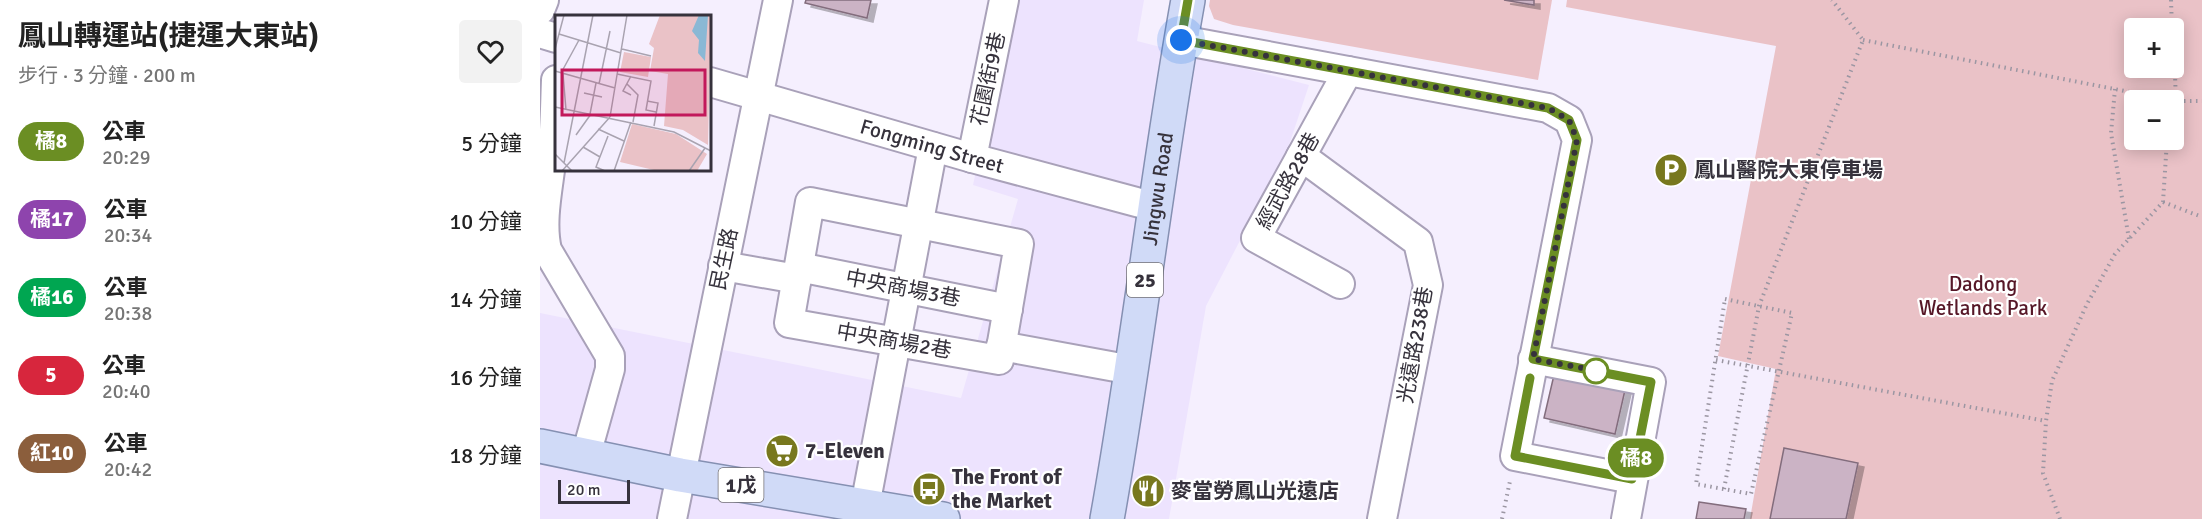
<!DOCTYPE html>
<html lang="zh-TW">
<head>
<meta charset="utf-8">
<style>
  :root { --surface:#fff; --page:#f2f2f2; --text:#222; --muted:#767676 }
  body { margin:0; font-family:Signika,"Noto Sans TC",sans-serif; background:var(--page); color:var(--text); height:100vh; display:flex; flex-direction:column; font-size:22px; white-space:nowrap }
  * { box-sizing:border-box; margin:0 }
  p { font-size:20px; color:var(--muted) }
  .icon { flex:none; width:33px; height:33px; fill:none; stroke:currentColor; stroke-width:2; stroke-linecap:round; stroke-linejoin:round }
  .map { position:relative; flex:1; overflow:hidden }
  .panel { display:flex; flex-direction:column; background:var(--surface); width:540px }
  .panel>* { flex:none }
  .badge { padding:0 12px; border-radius:20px; font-size:21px; line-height:39px }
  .buttons { position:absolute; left:1584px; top:18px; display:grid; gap:12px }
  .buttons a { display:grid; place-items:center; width:60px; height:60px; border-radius:6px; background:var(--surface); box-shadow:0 3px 15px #0003; font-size:30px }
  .scale { position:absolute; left:18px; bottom:15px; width:72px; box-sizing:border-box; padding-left:6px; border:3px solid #36323c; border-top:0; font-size:16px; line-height:21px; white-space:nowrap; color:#36323c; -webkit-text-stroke:4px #fff; paint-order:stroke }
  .you { position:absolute; width:30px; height:30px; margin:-15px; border:4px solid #fff; border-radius:50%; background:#1a73e8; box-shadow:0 0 0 9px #1a73e833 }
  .map>.badge { position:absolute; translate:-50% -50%; box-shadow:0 0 0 3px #fff }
  .round { display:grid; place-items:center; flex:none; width:63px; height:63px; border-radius:6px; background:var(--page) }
  .summary { display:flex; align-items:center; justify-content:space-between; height:102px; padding:0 18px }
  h1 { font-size:28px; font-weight:700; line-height:45px }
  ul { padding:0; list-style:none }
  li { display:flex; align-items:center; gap:18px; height:78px; padding:0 18px }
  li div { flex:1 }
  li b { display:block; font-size:22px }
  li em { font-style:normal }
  li .badge { min-width:66px; font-weight:700; text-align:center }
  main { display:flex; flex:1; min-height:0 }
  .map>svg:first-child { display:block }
  .built { fill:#ede3fe }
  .green { fill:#eac2c7; fill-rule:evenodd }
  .building { fill:#cbb3c5; stroke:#836d7d; stroke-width:1.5; filter:url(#shadow) }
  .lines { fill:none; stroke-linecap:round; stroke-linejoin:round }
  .minor-casing { stroke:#a9a1b9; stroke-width:32 }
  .major-casing { stroke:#8590b2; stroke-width:36 }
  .path { stroke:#9b96a2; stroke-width:4; stroke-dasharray:1.5 4.5; stroke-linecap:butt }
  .minor { stroke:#fff; stroke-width:28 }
  .major { stroke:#d0daf7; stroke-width:33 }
  .line-casing { stroke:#fff; stroke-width:14 }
  .line { stroke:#6b8e23; stroke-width:9 }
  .walk { stroke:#36323c; stroke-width:6; stroke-dasharray:0 10.8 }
  .stop-dot { fill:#fff; stroke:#6b8e23; stroke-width:3 }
  .labels { text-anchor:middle; stroke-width:4.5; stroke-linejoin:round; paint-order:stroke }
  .shield { fill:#fff; stroke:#727076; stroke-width:1.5 }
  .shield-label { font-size:20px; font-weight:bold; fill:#36323c }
  .street-label { font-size:21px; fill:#36323c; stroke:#fff }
  .poi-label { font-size:21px; font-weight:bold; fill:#36323c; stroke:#fff; text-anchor:start }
  .park-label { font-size:21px; fill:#561727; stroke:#fff }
  .inset-road { fill:none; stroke:#a9a3b0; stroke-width:1.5 }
  .view { fill:#c2185b; fill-opacity:0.15; stroke:#c2185b; stroke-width:3 }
  .inset-edge { fill:none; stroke:#36323c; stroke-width:3 }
</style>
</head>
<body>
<main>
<section class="panel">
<div class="summary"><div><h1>鳳山轉運站(捷運大東站)</h1><p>步行 · 3 分鐘 · 200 m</p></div><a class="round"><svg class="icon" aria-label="heart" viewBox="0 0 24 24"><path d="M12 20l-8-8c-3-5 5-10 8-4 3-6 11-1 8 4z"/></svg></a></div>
<ul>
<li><span class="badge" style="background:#6b8e23;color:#fff">橘8</span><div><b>公車</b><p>20:29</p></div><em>5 分鐘</em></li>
<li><span class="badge" style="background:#8e44ad;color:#fff">橘17</span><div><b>公車</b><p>20:34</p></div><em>10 分鐘</em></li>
<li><span class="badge" style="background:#00a651;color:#fff">橘16</span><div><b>公車</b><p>20:38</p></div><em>14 分鐘</em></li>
<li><span class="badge" style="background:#d7263d;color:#fff">5</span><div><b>公車</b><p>20:40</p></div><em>16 分鐘</em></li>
<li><span class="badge" style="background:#8b5e3c;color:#fff">紅10</span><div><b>公車</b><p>20:42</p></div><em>18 分鐘</em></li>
</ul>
</section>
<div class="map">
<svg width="1662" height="519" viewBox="0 0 1662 519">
  <defs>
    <filter id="shadow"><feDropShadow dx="6" dy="4" stdDeviation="0" flood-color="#0004"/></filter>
  </defs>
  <rect width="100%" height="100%" fill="#f5effe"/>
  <path class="built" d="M 473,0 L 604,0 L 597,41 L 769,85 L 748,148 L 666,306 L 629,519 L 0,519 L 0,313 L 421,398 L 478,199 L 433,185 Z"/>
  <g class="green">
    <path d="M 670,0 L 1012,0 L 998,80 L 693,25 L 674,19 L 669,6 Z"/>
    <path d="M 1027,0 L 1662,0 L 1662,519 L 1210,519 L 1236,369 L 1178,356 L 1236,46 L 1026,7 ZM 1594,28 L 1634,28 L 1634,68 L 1594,68 ZM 1594,100 L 1634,100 L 1634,140 L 1594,140 Z"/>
  </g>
  <g class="building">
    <path d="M 266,0 L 331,0 L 327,18 L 265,3 Z"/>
    <path d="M 964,0 L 994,0 L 994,5 Z"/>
    <path d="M 1014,375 L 1085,390 L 1075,434 L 1004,418 Z"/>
    <path d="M 1244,448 L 1318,463 L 1306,519 L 1230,519 Z"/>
    <path d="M 1159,502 L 1206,509 L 1204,519 L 1156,519 Z"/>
  </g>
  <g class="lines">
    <defs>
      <g id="minor">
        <path d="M 0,10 L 4,0"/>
        <path d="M 0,33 L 16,38"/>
        <path d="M 641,40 L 1008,108 L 1029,120 L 1037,140 L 975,456 L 1092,479"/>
        <path d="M 16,80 C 15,104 15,129 12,154 C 9,185 0,220 7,250 L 70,356 L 70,369 L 46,455"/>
        <path id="s1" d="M 170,82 L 432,158 L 615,207"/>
        <path d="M 761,156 L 878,242 L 888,285 L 842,519"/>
        <path d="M 432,158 L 464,0"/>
        <path d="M 270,202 L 479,244 L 459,360 L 249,323 Z"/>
        <path d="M 183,266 L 257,279"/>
        <path d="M 259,267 L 468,309"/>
        <path d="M 800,284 L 716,238 L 808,71"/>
        <path d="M 461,346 L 592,370"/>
        <path d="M 993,359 L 1111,382 L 1086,519"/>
        <path d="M 325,506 L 393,147"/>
        <path d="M 132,519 L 238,0"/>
      </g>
      <g id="major">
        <path d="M 0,446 L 140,475 L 403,519"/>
        <path id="s2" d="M 567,519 C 598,347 617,172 648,0"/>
      </g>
    </defs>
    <use href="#minor" class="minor-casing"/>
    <use href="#major" class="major-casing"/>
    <g class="path">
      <path d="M 1631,0 L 1632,28"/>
      <path d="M 1323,40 L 1636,101 L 1634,110"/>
      <path d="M 1634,49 L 1636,101 L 1662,101"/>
      <path d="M 1575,89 L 1571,133 L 1589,239"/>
      <path d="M 1623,202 L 1662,217"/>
      <path d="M 1185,299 L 1252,313 L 1211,494 L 1156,484 Z"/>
      <path d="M 1176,360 L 1506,421"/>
      <path d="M 1184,489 L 1219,306 L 1323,40 L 1292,0"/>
      <path d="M 962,519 L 970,481"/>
      <path d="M 1520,519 L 1503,473 L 1506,421 L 1512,381 L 1547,304 L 1575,254 L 1623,202 L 1627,140"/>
    </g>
    <use href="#minor" class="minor"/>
    <use href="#major" class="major"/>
  </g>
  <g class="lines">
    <defs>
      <path id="line" d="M 648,0 L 641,40 L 1008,108 L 1029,120 L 1037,140 L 993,359 L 1111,382 L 1092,479 L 975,456 L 990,378"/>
    </defs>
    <use href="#line" class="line-casing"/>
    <use href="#line" class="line"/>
    <path class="walk" d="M 641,40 L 1008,108 L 1029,120 L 1037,140 L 993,359 L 1064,372 L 1056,371"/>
  </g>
  <defs>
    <symbol id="parking-disc" viewBox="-11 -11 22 22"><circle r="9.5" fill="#78781e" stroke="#fff"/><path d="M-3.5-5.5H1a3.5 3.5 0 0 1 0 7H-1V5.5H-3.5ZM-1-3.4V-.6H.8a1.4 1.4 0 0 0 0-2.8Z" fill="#fff"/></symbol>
    <symbol id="supermarket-disc" viewBox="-11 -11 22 22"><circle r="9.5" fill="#78781e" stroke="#fff"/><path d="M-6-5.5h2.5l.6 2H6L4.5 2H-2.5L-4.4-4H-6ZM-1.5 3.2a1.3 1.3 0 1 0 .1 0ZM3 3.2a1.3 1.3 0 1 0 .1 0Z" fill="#fff"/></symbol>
    <symbol id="bus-disc" viewBox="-11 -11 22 22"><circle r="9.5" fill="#78781e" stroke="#fff"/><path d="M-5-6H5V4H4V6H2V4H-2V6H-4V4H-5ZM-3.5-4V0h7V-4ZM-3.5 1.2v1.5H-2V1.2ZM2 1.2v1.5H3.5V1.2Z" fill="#fff"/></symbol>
    <symbol id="restaurant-disc" viewBox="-11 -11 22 22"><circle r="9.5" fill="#78781e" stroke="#fff"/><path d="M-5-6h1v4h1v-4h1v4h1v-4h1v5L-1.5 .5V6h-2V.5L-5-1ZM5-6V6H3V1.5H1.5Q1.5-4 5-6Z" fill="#fff"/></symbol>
  </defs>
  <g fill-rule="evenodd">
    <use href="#parking-disc" x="1112" y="151" width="38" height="38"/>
    <use href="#supermarket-disc" x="223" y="432" width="38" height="38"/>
    <use href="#bus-disc" x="370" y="470" width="38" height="38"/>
    <use href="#restaurant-disc" x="589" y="472" width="38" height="38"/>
  </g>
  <circle class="stop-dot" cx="1056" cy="371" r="12"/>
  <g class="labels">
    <g class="shield">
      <rect x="587" y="263" width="36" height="34" rx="4.5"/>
      <rect x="178.5" y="468" width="45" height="34" rx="4.5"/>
    </g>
    <g class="shield-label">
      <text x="605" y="287">25</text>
      <text x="201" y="492">1戊</text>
    </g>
    <g class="street-label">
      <text transform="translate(448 79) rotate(-78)" y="7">花園街9巷</text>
      <text dy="7" stroke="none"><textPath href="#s1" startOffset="231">Fongming Street</textPath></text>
      <text transform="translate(748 181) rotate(-61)" y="7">經武路28巷</text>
      <text dy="7" stroke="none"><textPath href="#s2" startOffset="334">Jingwu Road</textPath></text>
      <text transform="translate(184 259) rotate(-78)" y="7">民生路</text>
      <text transform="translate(363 288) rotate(11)" y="7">中央商場3巷</text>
      <text transform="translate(354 341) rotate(10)" y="7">中央商場2巷</text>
      <text transform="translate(875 345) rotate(-80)" y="7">光遠路238巷</text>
    </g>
    <g class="poi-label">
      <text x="1154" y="177">鳳山醫院大東停車場</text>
      <text x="265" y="458">7-Eleven</text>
      <text x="412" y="484">The Front of<tspan x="412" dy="24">the Market</tspan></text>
      <text x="631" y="498">麥當勞鳳山光遠店</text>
    </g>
    <g class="park-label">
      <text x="1443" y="291">Dadong<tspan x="1443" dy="24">Wetlands Park</tspan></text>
    </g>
  </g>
  <g transform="translate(15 15)">
    <rect width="156" height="156" fill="#f5effe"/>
    <path d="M 105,0 L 156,0 L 153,130 L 128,115 L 109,111 L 113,59 L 95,56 L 99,33 L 94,29 ZM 69,37 L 96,42 L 93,62 L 65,57 ZM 77,109 L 121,119 L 152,139 L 142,156 L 103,156 L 65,147 Z" fill="#eac2c7"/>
    <path d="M 144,0 L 153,0 L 150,46 L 143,38 L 144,25 L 137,16 Z" fill="#8ab8d5"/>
    <path class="inset-road" d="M 4,19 L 66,38M 0,34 L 9,0M 67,34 L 96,41M 0,56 L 60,73M 6,58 L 24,25M 8,59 L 11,95M 62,59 L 96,66 L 91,95 L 101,97M 44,69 L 55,16M 72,69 L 83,80 L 78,107M 29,78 L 47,82M 76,80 L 68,76 L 76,61M 92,86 L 103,88 L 99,111M 0,92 L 119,117 L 156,136M 35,99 L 41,68M 55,102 L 72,0M 43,114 L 69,126M 21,120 L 36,99M 28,132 L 45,142M 0,139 L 17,156M 9,148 L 38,0M 7,156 L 55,102M 50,156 L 41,152 L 53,121M 59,156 L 76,107M 134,156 L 150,133"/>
    <path class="view" d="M 7,55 L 150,55 L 150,100 L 7,100 Z"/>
    <rect width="156" height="156" class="inset-edge"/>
  </g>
</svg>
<div class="buttons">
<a>+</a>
<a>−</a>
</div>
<div class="scale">20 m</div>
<div class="you" style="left:641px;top:40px"></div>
<b class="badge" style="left:1096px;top:458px;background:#6b8e23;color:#fff">橘8</b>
</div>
</main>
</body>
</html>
